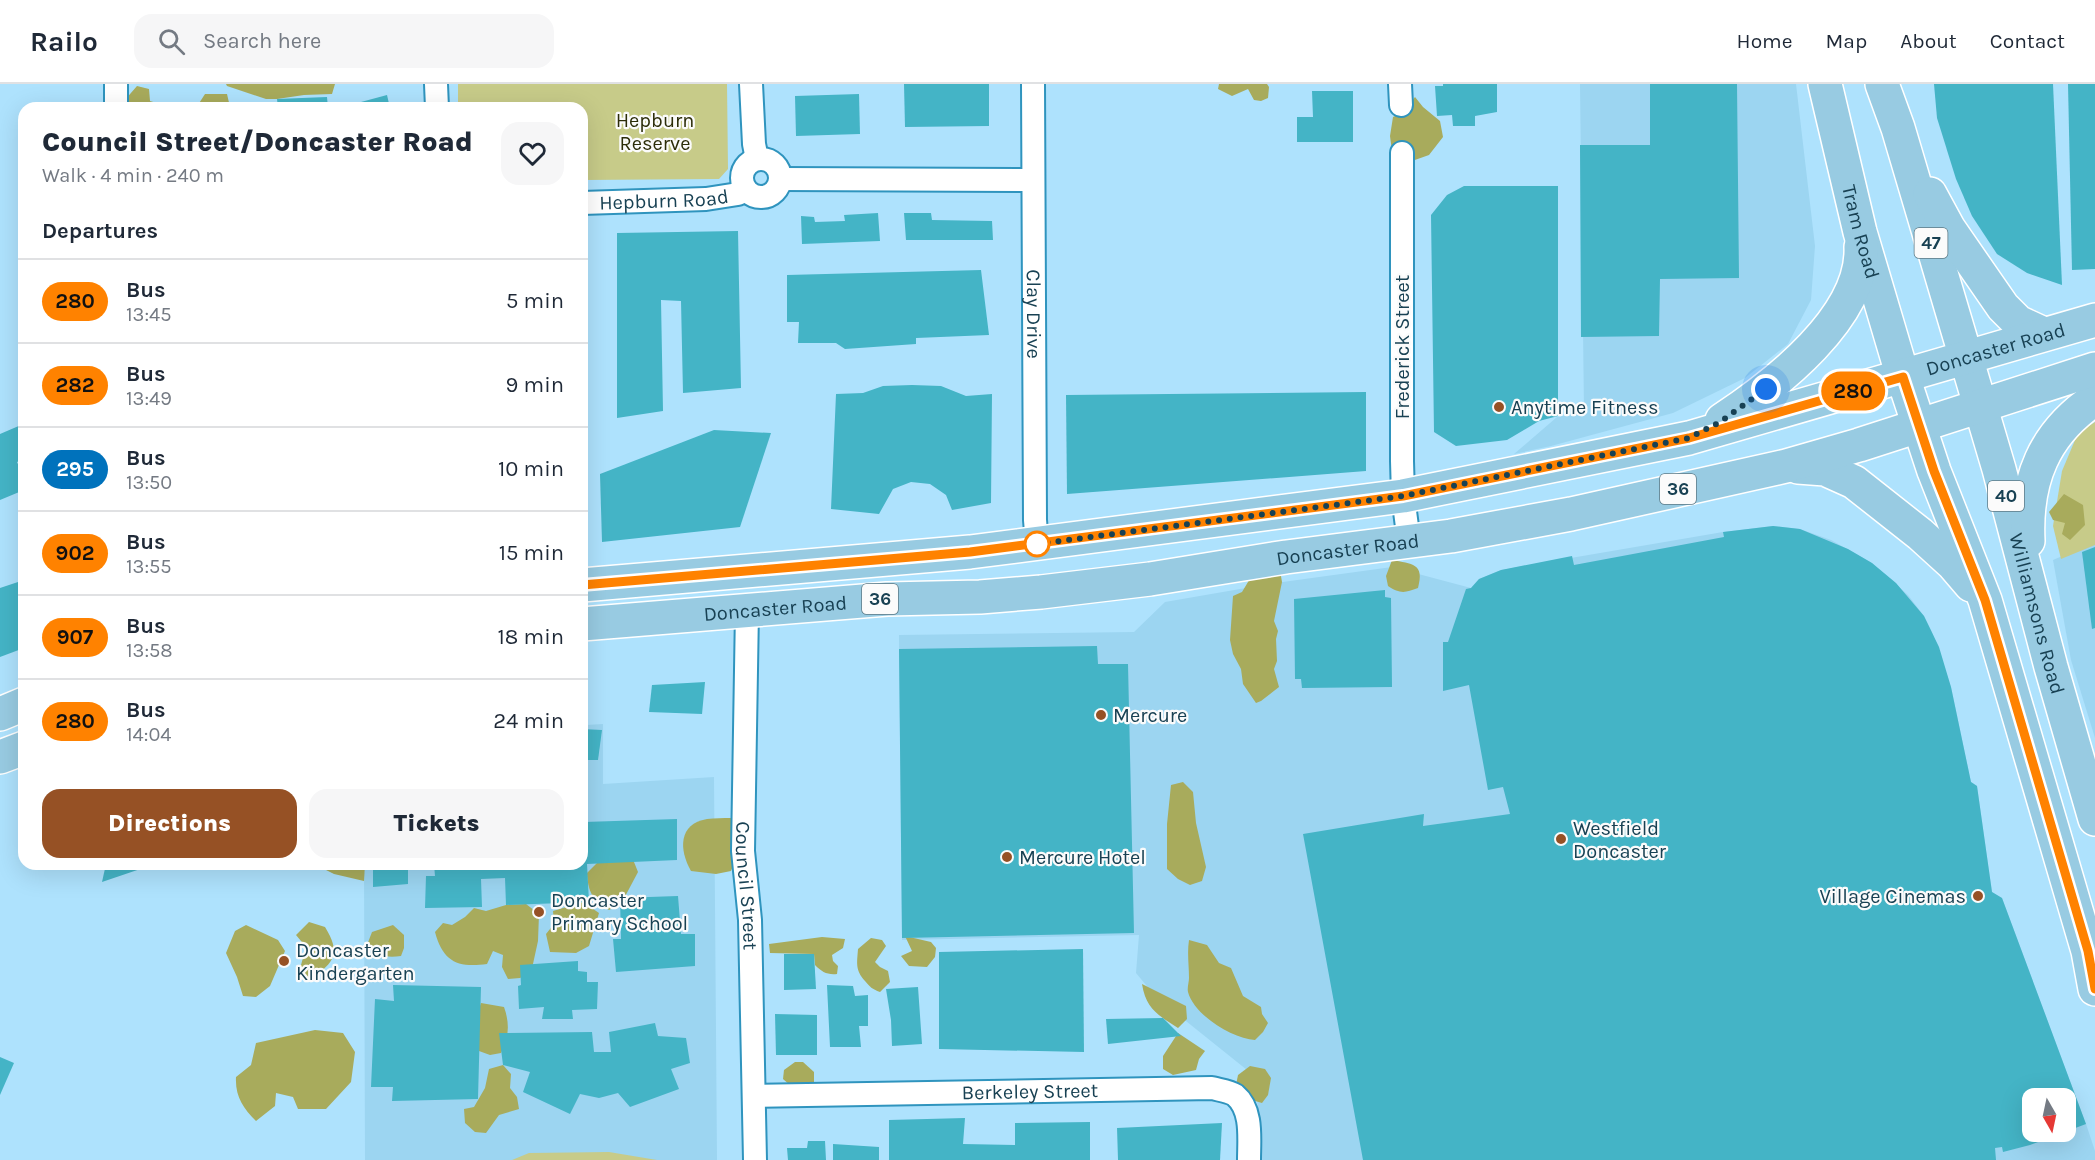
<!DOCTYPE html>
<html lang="en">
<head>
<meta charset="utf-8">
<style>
  :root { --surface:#fff; --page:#f6f6f7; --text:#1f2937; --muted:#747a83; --line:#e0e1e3; --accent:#965125 }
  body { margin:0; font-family:Karla,sans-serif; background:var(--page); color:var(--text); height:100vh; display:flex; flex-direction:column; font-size:22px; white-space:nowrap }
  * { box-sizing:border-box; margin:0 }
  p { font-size:20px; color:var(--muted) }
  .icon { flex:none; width:33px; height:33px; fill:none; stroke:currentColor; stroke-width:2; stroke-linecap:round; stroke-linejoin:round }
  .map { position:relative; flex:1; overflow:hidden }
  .sheet { position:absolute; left:18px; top:18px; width:570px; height:768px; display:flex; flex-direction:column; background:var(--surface); border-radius:18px; box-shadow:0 6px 24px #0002 }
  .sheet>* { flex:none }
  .badge { padding:0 12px; border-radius:20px; font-size:21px; line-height:39px }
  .needle { width:39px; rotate:171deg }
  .controls { position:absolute; left:2022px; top:1004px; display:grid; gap:12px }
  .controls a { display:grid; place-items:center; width:54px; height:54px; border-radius:12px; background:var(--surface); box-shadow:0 6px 24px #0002; font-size:30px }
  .you { position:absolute; width:30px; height:30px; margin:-15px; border:4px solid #fff; border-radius:50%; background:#1a73e8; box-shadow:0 0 0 9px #1a73e833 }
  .map>.badge { position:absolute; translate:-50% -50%; box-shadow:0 0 0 3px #fff }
  h2 { padding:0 24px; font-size:22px; line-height:54px }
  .round { display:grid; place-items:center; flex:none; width:63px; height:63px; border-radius:18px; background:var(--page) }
  .overview { display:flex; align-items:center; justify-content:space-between; height:102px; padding:0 24px }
  h1 { font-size:28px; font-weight:800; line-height:45px }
  .primary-button { display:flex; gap:12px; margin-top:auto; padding:12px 24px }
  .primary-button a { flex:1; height:69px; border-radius:18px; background:var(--accent); color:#fff; font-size:24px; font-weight:800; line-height:69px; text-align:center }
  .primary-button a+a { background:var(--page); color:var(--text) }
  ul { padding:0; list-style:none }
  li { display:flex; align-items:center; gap:18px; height:84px; padding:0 24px; border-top:2px solid var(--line) }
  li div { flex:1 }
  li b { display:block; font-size:22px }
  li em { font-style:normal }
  li .badge { min-width:66px; font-weight:700; text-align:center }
  header { display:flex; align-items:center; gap:36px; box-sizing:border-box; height:84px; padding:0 30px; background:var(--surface); border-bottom:2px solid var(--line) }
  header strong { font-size:28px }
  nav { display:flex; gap:33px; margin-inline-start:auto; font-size:21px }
  .search { width:420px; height:54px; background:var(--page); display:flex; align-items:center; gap:15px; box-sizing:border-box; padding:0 21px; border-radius:18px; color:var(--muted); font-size:22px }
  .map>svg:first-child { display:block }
  .built { fill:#9cd5f1; fill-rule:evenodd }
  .green { fill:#c7cb89 }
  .forest { fill:#a8ab5c }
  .building { fill:#44b4c6; fill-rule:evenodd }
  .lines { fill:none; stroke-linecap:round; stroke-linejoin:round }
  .street-casing { stroke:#2f94be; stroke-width:26 }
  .primary-casing { stroke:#fff; stroke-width:36 }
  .street { stroke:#fff; stroke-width:22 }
  .primary { stroke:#98cbe2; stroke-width:33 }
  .line-casing { stroke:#fff; stroke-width:14 }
  .line { stroke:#ff8200; stroke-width:9 }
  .walk { stroke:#184153; stroke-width:6; stroke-dasharray:0 10.8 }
  .poi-dot { fill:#965125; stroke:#fbfbfb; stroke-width:2 }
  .stop-dot { fill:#fff; stroke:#ff8200; stroke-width:3 }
  .labels { text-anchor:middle; stroke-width:4.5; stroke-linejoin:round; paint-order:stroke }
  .shield { fill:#fbfbfb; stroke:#5c7985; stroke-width:1.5 }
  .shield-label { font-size:18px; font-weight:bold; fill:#184153 }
  .park-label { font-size:20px; fill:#2c2d09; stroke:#fbfbfb }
  .street-label { font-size:20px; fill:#184153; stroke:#fbfbfb }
  .poi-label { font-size:20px; fill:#184153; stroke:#fbfbfb; text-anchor:start }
</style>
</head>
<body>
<header>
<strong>Railo</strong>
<div class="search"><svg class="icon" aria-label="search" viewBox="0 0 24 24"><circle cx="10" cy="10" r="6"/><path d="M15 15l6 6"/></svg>Search here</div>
<nav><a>Home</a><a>Map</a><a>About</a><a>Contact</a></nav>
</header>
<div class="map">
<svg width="2095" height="1076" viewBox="0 0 2095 1076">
  <rect width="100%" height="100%" fill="#aee2fd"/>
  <g class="built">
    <path d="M 1580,0 L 1796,0 L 1815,162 L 1811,216 L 1788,260 L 1745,294 L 1673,329 L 1551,362 L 1514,370 L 1557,333 L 1584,327 Z"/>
    <path d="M 1773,442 L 1800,445 L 1831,456 L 1872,479 L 1908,511 L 1924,532 L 1932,548 L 1951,603 L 1971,698 L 1977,702 L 1992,808 L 2002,814 L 2086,1040 L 2095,1067 L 2095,1076 L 1258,1076 L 1257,994 L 1156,913 L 1136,889 L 1139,851 L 902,856 L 899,551 L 1134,548 L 1165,518 L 1269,500 L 1392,483 L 1471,504 L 1479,495 L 1501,486 L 1723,448 ZM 2032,1014 L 2066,1014 L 2066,1047 L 2032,1047 Z"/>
    <path d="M 2095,458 L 2095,654 L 2071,576 L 2053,476 Z"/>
    <path d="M 582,635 L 586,635 L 586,641 L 603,640 L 603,700 L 714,693 L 717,1076 L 365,1076 L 364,780 L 582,780 Z"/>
  </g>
  <g class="green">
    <path d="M 458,0 L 727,0 L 728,85 L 719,95 L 582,96 L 582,24 L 458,24 Z"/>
    <path d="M 2095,338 L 2095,461 L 2061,475 L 2053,442 L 2062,387 L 2078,349 Z"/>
    <path d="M 609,1068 L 657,1076 L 512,1076 L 529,1069 Z"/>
  </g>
  <g class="forest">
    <path d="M 226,0 L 335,0 L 332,10 L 304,11 L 277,15 L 266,15 L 227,2 Z"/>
    <path d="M 1219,0 L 1267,0 L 1269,3 L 1268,14 L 1261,17 L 1254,16 L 1248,5 L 1232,12 L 1218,5 Z"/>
    <path d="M 137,2 L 149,5 L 150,17 L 163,21 L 165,24 L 126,24 L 124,17 Z"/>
    <path d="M 205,10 L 227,10 L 230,23 L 196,24 Z"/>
    <path d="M 1415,13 L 1423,23 L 1440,37 L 1443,53 L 1429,71 L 1412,77 L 1392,67 L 1390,52 L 1393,33 L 1402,29 Z"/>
    <path d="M 2064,410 L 2083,421 L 2085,441 L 2070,456 L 2062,450 L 2065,439 L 2053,436 L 2049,428 Z"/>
    <path d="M 1392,476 C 1412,480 1425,479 1418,504 C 1405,509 1400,510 1388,502 L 1386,492 Z"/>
    <path d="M 1280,486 L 1282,498 L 1274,537 L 1278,547 L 1276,555 L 1277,577 L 1274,585 L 1279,603 L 1261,617 L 1256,619 L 1243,600 L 1241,585 L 1233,570 L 1230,556 L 1233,512 L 1242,508 L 1251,493 Z"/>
    <path d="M 1183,698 L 1193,708 L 1196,739 L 1206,783 L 1202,797 L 1190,801 L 1178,795 L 1167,785 L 1167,740 L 1171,701 Z"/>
    <path d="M 731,734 L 739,767 L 731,787 L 716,790 L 691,787 C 679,766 678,740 707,735 C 715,734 723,734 731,734 Z"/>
    <path d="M 632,773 L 638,788 L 621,820 L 609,826 C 592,817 588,807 587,789 L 602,774 Z"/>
    <path d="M 322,780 L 365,780 L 364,797 L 334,790 L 322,784 Z"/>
    <path d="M 583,818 L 599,829 L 589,862 L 576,869 L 550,868 L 546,850 L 554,840 L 553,827 Z"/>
    <path d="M 526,820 L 539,830 L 538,857 L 531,889 L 520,894 L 508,895 L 502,883 L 503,871 L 493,867 L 487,880 C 458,884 443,878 435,848 L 443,839 L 452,841 L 465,833 L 474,824 L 486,827 L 506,821 Z"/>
    <path d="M 309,838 L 325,843 C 341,869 335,878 311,895 L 302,893 L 301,881 L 306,863 L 296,851 Z"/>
    <path d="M 246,841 L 278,856 L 285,867 L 270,902 L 256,913 L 243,912 L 237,893 L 226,869 L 235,847 Z"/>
    <path d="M 393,841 L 404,851 L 404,864 L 401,872 C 386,874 378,872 367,861 L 372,848 Z"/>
    <path d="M 905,852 L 931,858 L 936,864 L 935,873 L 927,883 L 909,882 L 901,872 L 912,867 Z"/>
    <path d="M 822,853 L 845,855 L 843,864 L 832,871 L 833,877 L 838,882 L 837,890 C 827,891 822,888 815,881 L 814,870 L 770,869 L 769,860 Z"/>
    <path d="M 871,854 L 882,856 L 886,862 L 875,878 L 880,883 L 888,887 L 890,898 L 880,908 C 872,905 870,903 865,897 C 855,886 857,879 858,865 Z"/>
    <path d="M 1189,856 L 1207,861 L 1219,879 L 1231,884 L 1243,912 L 1261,923 L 1262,930 L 1268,939 L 1263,948 L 1255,956 C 1233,955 1194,931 1188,908 C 1187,904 1189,898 1189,894 C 1189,881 1187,869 1189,856 Z"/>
    <path d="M 1142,900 L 1186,922 L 1187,935 L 1178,944 C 1158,931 1146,925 1142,900 Z"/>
    <path d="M 481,919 L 504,923 C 510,940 509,953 501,969 L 490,971 L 479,967 C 477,950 475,935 481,919 Z"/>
    <path d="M 315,946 L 343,949 L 355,968 L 351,998 L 326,1025 L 298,1025 L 293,1013 L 276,1009 L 275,1022 L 256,1037 C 243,1024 235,1012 236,993 L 251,981 L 256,959 Z"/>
    <path d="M 1178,949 L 1205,967 L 1199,975 L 1196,986 L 1173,991 L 1163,985 L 1163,972 Z"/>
    <path d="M 795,978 L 803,978 L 814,988 L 814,1000 L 798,1008 L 783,995 L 784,986 Z"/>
    <path d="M 503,981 L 511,990 L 510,1004 L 517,1013 L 519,1025 L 499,1031 L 486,1049 L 475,1048 L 465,1039 L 464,1025 L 474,1023 L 485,1004 L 489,985 Z"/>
    <path d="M 1250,982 L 1265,985 L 1271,994 L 1268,1011 L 1262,1019 L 1248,1015 L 1235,1006 L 1238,991 Z"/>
  </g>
  <g class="building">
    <path d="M 904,0 L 989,0 L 989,42 L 905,43 Z"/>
    <path d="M 1443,0 L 1497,0 L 1497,28 L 1475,32 L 1475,42 L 1453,42 L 1452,31 L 1437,32 L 1435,2 L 1443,2 Z"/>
    <path d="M 1650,0 L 1737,0 L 1739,194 L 1660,195 L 1659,252 L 1581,253 L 1580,61 L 1650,61 Z"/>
    <path d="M 1934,0 L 2053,0 L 2062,201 L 2027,189 L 1997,170 L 1972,132 L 1956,95 L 1937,34 Z"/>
    <path d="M 2068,0 L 2095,0 L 2095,185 L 2072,186 Z"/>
    <path d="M 1312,7 L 1353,7 L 1353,58 L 1297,58 L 1297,33 L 1313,33 Z"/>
    <path d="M 859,10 L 860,50 L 796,52 L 795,12 Z"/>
    <path d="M 387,11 L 390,24 L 362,24 L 361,18 Z"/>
    <path d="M 327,13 L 328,24 L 278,24 L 277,15 Z"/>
    <path d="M 1464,102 L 1558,102 L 1558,332 L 1539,337 L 1507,356 L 1456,362 L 1434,348 L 1431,131 L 1447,111 Z"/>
    <path d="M 878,129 L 880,157 L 802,160 L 801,132 L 814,133 L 815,138 L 845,137 L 844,131 Z"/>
    <path d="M 904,129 L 931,129 L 932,136 L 992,137 L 993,156 L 906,156 Z"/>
    <path d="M 738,147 L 741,304 L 683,309 L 681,217 L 661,216 L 663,327 L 617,334 L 617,149 Z"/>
    <path d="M 981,186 L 989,251 L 916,254 L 916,260 L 845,265 L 836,259 L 798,259 L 799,238 L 787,238 L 787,191 Z"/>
    <path d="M 912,301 L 941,302 L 966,312 L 992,310 L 991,419 L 952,426 L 946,411 L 930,400 L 911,398 L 893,405 L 879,430 L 831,425 L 836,310 L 863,309 L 883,302 Z"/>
    <path d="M 1366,308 L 1366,387 L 1067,410 L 1066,311 Z"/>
    <path d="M 21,341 L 24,348 L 24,375 L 17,378 L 24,394 L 24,406 L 0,416 L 0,350 Z"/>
    <path d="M 714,346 L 771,349 L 740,443 L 602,458 L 600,390 Z"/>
    <path d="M 1773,442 L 1800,445 L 1848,465 L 1872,479 L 1896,499 L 1924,532 L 1939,563 L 1951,603 L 1971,698 L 1977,702 L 1992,808 L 2002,814 L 2086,1040 L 2030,1061 L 2003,1068 L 2002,1063 L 1995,1064 L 1996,1076 L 1363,1076 L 1303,750 L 1424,730 L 1423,742 L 1510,730 L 1503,703 L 1488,706 L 1469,601 L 1443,607 L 1443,558 L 1448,558 L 1466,505 L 1471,504 L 1479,495 L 1501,486 L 1572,472 L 1574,481 L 1724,453 L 1723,448 ZM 2032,1014 L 2066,1014 L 2066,1047 L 2032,1047 Z"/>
    <path d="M 2095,463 L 2095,544 L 2092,545 L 2082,468 Z"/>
    <path d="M 21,497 L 24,506 L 24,564 L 0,573 L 0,504 Z"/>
    <path d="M 1385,506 L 1385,513 L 1391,514 L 1392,603 L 1302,604 L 1301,595 L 1295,595 L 1294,515 Z"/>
    <path d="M 1097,562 L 1098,580 L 1128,580 L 1134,849 L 902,854 L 899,565 Z"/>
    <path d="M 705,598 L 702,630 L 649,628 L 652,601 Z"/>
    <rect x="582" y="608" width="4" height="27"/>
    <path d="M 582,645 L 602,646 L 598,676 L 582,676 Z"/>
    <path d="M 677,735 L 677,776 L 587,780 L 589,818 L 506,821 L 505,794 L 481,795 L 482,823 L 425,824 L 426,792 L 435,792 L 434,780 L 582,780 L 582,755 L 585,755 L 584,738 Z"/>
    <path d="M 106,780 L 155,780 L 102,798 Z"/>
    <path d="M 373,780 L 408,780 L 408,800 L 373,803 Z"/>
    <path d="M 678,812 L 681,850 L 695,850 L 695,882 L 616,888 L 613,855 L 621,855 L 620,814 Z"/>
    <path d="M 1083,865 L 1084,968 L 939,965 L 939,868 Z"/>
    <path d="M 784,870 L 814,870 L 816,905 L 784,906 Z"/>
    <path d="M 578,877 L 578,887 L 587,888 L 587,898 L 598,898 L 597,925 L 572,926 L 573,935 L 542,935 L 544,923 L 519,925 L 518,902 L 521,901 L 520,881 Z"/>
    <path d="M 393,901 L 481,903 L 478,1015 L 392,1017 L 393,1003 L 371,1003 L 375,915 L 394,917 Z"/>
    <path d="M 827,901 L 853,902 L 855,912 L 868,911 L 868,942 L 859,942 L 861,963 L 830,963 Z"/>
    <path d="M 918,903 L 922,960 L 892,962 L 891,936 L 886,905 Z"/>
    <path d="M 775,930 L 817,931 L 817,971 L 776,971 Z"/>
    <path d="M 1163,934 L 1181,952 L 1108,960 L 1106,935 Z"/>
    <path d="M 655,939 L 658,952 L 686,954 L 690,979 L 671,985 L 679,1005 L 630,1023 L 618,1009 L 599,1014 L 580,1010 L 570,1030 L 523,1008 L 530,988 L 503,981 L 499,949 L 592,948 L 594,968 L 611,968 L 609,948 Z"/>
    <path d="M 0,973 L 14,979 L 0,1011 Z"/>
    <path d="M 965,1034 L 963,1060 L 1015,1061 L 1015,1039 L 1090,1038 L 1090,1076 L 889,1076 L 889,1036 Z"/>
    <path d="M 1222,1039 L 1220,1076 L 1118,1076 L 1117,1044 Z"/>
    <path d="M 808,1057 L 825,1057 L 826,1076 L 788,1076 L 787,1064 L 807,1064 Z"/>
    <path d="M 833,1060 L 879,1063 L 879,1076 L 833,1076 Z"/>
  </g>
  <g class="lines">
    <defs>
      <g id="street">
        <path d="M 436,0 L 437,24"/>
        <path d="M 751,0 L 754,60 L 757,75"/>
        <path id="s1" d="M 1033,0 L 1035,436 L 1037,460"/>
        <path d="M 1400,0 L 1401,21"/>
        <path d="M 116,24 L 116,0"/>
        <path d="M 1402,69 L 1402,377 L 1403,412 L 1409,458"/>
        <circle cx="761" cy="94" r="19"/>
        <path d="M 780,95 L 1032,96"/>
        <path id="s2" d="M 582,119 L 706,115 L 738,110 L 745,106"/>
        <path id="s3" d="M 747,526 L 743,767 L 750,836 L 755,1076"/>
        <path id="s4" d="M 754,1012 L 1212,1004 C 1219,1006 1229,1007 1235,1011 C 1253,1026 1249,1055 1249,1076"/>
      </g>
      <g id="primary">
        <path id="s5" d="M 1825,0 L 1860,148 L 1903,293 L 1934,387 L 1985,516 L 2088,867 L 2095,905"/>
        <path id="s6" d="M 1882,0 L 1898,44 L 1999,385 L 2051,583 L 2095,735"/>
        <path d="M 1930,110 L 1949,145 L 2003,223 L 2018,238 L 2044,250"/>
        <path d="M 1722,336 C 1775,301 1864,233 1861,163"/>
        <path d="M 1798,383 L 1825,385 L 1854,398 L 1920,450 L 1953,480 L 1971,501"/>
        <path d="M 2028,457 C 2025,396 2044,349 2095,315"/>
        <path id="s7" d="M 582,501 L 970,468 L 1403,412 L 1689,354 L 2095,236"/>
        <path id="s8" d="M 582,540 L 887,515 L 980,513 L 1041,508 L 1150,495 L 1286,473 L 1451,452 L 1571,430 L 1786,382 L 1859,361 L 2095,285"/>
        <path d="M 0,630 L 24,620"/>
        <path d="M 0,673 L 24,664"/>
      </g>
    </defs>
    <use href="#street" class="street-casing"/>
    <use href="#primary" class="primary-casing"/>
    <use href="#street" class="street"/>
    <use href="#primary" class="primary"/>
  </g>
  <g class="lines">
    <defs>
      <path id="line" d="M 582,501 L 970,468 L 1403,412 L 1689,354 L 1903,293 L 1934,387 L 1985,516 L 2088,867 L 2095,905"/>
    </defs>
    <use href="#line" class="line-casing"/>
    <use href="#line" class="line"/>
    <path class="walk" d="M 1037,460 L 1403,412 L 1689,354 L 1720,338 L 1766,305"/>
  </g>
  <g class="poi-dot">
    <circle cx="1499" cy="323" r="6"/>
    <circle cx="1101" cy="631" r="6"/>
    <circle cx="1561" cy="755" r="6"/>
    <circle cx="1007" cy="773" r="6"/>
    <circle cx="1978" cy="812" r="6"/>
    <circle cx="539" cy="828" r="6"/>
    <circle cx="284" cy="877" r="6"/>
  </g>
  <circle class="stop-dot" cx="1037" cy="460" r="12"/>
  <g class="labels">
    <g class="shield">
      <rect x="1914.5" y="144" width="33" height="30" rx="4.5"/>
      <rect x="1660" y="390" width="36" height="30" rx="4.5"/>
      <rect x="1988" y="397" width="36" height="30" rx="4.5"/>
      <rect x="862" y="500" width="36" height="30" rx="4.5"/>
    </g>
    <g class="shield-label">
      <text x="1931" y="165">47</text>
      <text x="1678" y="411">36</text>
      <text x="2006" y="418">40</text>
      <text x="880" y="521">36</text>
    </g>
    <g class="park-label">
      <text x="655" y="43">Hepburn<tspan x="655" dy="23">Reserve</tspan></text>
    </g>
    <g class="street-label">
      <text dy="7" stroke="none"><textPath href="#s2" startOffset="82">Hepburn Road</textPath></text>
      <text dy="7" stroke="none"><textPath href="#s5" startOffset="152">Tram Road</textPath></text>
      <text dy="7" stroke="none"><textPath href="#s1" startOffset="230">Clay Drive</textPath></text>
      <text transform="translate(1402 263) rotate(-90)" y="7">Frederick Street</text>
      <text dy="7" stroke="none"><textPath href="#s7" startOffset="1437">Doncaster Road</textPath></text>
      <text dy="7" stroke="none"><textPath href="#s8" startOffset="770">Doncaster Road</textPath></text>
      <text dy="7" stroke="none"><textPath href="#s8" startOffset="194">Doncaster Road</textPath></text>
      <text dy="7" stroke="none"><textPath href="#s6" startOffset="552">Williamsons Road</textPath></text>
      <text dy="7" stroke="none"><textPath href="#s3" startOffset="276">Council Street</textPath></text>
      <text dy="7" stroke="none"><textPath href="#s4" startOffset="276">Berkeley Street</textPath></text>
    </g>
    <g class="poi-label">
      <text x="1511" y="330">Anytime Fitness</text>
      <text x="1113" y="638">Mercure</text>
      <text x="1573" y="751">Westfield<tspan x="1573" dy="23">Doncaster</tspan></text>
      <text x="1019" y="780">Mercure Hotel</text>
      <text x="1966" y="819" text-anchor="end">Village Cinemas</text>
      <text x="551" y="823">Doncaster<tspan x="551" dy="23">Primary School</tspan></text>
      <text x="296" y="873">Doncaster<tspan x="296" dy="23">Kindergarten</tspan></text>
    </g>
  </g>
</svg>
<div class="controls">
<a><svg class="needle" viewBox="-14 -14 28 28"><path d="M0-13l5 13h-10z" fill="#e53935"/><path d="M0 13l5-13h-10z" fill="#747a83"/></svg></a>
</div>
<div class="you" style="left:1766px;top:305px"></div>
<b class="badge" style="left:1853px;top:307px;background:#ff8200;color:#111">280</b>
<section class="sheet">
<div class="overview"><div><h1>Council Street/Doncaster Road</h1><p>Walk · 4 min · 240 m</p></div><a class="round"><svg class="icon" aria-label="heart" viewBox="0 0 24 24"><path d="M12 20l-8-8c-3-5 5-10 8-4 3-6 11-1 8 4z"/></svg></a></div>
<h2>Departures</h2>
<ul>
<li><span class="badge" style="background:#ff8200;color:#111">280</span><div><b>Bus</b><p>13:45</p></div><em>5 min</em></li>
<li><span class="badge" style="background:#ff8200;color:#111">282</span><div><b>Bus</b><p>13:49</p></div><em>9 min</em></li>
<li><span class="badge" style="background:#0072bc;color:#fff">295</span><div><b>Bus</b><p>13:50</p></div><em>10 min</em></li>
<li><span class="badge" style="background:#ff8200;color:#111">902</span><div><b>Bus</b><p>13:55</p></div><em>15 min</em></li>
<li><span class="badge" style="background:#ff8200;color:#111">907</span><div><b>Bus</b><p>13:58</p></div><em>18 min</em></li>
<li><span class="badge" style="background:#ff8200;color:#111">280</span><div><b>Bus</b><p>14:04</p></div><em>24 min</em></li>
</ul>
<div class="primary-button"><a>Directions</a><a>Tickets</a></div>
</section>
</div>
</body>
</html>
